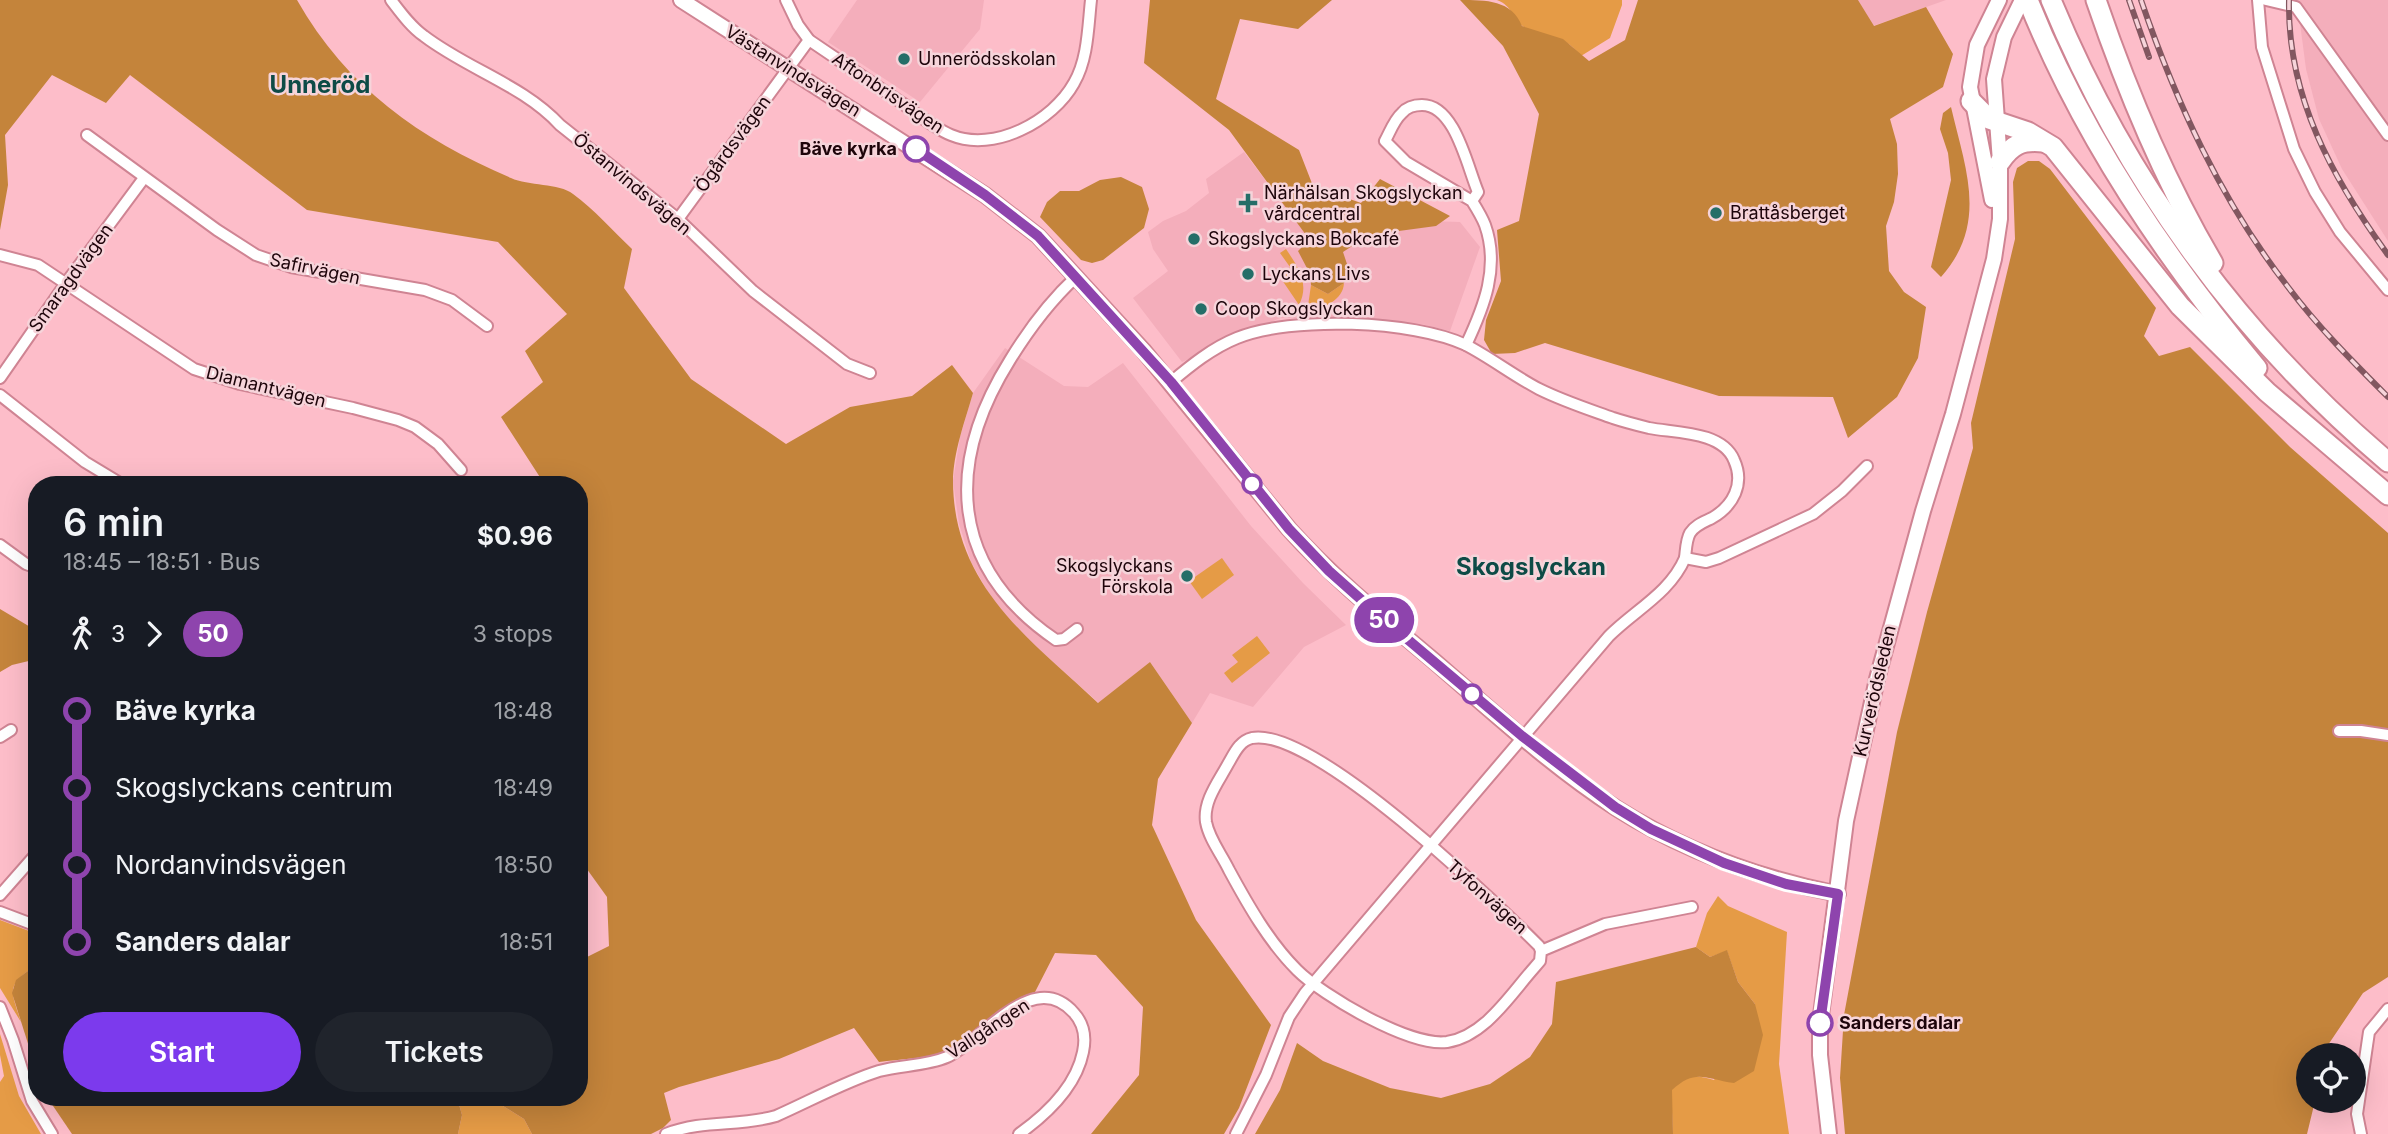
<!DOCTYPE html>
<html lang="en">
<head>
<meta charset="utf-8">
<style>
  :root { --surface:#171b24; --page:#20242c; --text:#f1f3f6; --muted:#9ea1a6; --accent:#7c3aed }
  body { margin:0; font-family:Inter,sans-serif; background:var(--page); color:var(--text); height:100vh; display:flex; flex-direction:column; font-size:26px; white-space:nowrap }
  * { box-sizing:border-box; margin:0 }
  p { font-size:23px; color:var(--muted) }
  .icon { flex:none; width:38px; height:38px; fill:none; stroke:currentColor; stroke-width:2; stroke-linecap:round; stroke-linejoin:round }
  .map { position:relative; flex:1; overflow:hidden }
  .drawer { position:absolute; left:28px; top:476px; width:560px; height:630px; display:flex; flex-direction:column; background:var(--surface); border-radius:28px; box-shadow:0 7px 28px #0002 }
  .drawer>* { flex:none }
  .badge { padding:0 14px; border-radius:23px; font-size:24px; line-height:46px }
  .controls { position:absolute; left:2296px; top:1043px; display:grid; gap:14px }
  .controls a { display:grid; place-items:center; width:70px; height:70px; border-radius:50%; background:var(--surface); box-shadow:0 7px 28px #0002; font-size:35px }
  .map>.badge { position:absolute; translate:-50% -50%; box-shadow:0 0 0 4px #fff }
  .legs { display:flex; align-items:center; gap:10px; height:77px; padding:0 35px; font-size:23px }
  .legs p { margin-inline-start:auto }
  .summary { display:flex; align-items:center; justify-content:space-between; height:119px; padding:0 35px }
  h1 { font-size:38px; font-weight:600; line-height:52px }
  .primary-button { display:flex; gap:14px; margin-top:auto; padding:14px 35px }
  .primary-button a { flex:1; height:80px; border-radius:42px; background:var(--accent); color:#fff; font-size:28px; font-weight:600; line-height:80px; text-align:center }
  .primary-button a+a { background:var(--page); color:var(--text) }
  ul { padding:0 35px; list-style:none }
  li { display:flex; align-items:center; gap:24px; height:77px; font-size:26px }
  li i { display:grid; place-items:center; width:10px; height:100%; margin:0 9px; background:currentColor }
  li i::after { content:''; width:18px; height:18px; margin:-9px; border:5px solid; border-radius:50%; background:var(--surface) }
  li p { margin-inline-start:auto }
  li:first-child i { background:linear-gradient(#0000 50%,currentColor 0) }
  li:last-child i { background:linear-gradient(currentColor 50%,#0000 0) }
  .map>svg:first-child { display:block }
  .built { fill:#f4aebb }
  .green { fill:#e59b46 }
  .forest { fill:#c4843b }
  .lines { fill:none; stroke-linecap:round; stroke-linejoin:round }
  .street-casing { stroke:#cf8493; stroke-width:14 }
  .secondary-casing { stroke:#cf8493; stroke-width:18 }
  .highway-casing { stroke:#cf8493; stroke-width:23 }
  .street { stroke:#fff; stroke-width:10 }
  .secondary { stroke:#fff; stroke-width:14 }
  .highway { stroke:#fff; stroke-width:19 }
  .rail-casing { stroke:#825760; stroke-width:6 }
  .rail { stroke:#f6d4da; stroke-width:3.5; stroke-dasharray:10; stroke-linecap:butt }
  .line-1-casing { stroke:#fff; stroke-width:16 }
  .line-1 { stroke:#8e44ad; stroke-width:10 }
  .poi-dot { fill:#256e68; stroke:#f6d4da; stroke-width:2.5 }
  .stop-1-dot { fill:#fff; stroke:#8e44ad; stroke-width:3.5 }
  .labels { text-anchor:middle; stroke-width:5; stroke-linejoin:round; paint-order:stroke }
  .poi-label { font-size:18px; fill:#1d040a; stroke:#f6d4da; text-anchor:start }
  .street-label { font-size:18px; fill:#1d040a; stroke:#f6d4da }
  .stop-label { font-size:18px; font-weight:bold; fill:#1d040a; stroke:#f6d4da; text-anchor:end }
  .district-label { font-size:24px; font-weight:bold; fill:#0d4b46; stroke:#f6d4da }
</style>
</head>
<body>
<div class="map">
<svg width="2388" height="1134" viewBox="0 0 2388 1134">
  <rect width="100%" height="100%" fill="#fdbdc9"/>
  <g class="built">
    <path d="M 857,0 L 984,0 L 980,29 L 920,102 L 828,42 Z"/>
    <path d="M 1858,0 L 1946,0 L 1873,26 Z"/>
    <path d="M 2297,0 L 2388,0 L 2388,241 L 2342,169 L 2319,119 L 2306,69 Z"/>
    <path d="M 1244,152 L 1285,206 L 1367,219 L 1460,222 L 1480,247 L 1450,331 L 1421,324 L 1370,319 L 1280,318 L 1182,362 L 1133,298 L 1168,271 L 1153,249 L 1148,232 L 1163,221 L 1186,211 L 1209,193 L 1206,179 Z"/>
    <path d="M 1005,348 L 1064,386 L 1088,387 L 1123,363 L 1251,526 L 1303,583 L 1346,625 L 1304,647 L 1253,707 L 1210,693 L 1192,723 L 1150,662 L 1099,703 L 1013,626 L 989,594 L 971,562 L 959,524 L 953,481 L 960,437 L 973,393 Z"/>
  </g>
  <g class="green">
    <path d="M 1497,0 L 1622,0 L 1622,5 L 1610,38 L 1581,56 C 1559,29 1546,42 1524,27 C 1512,19 1513,6 1497,0 Z"/>
    <path d="M 1286,249 C 1298,267 1310,283 1299,305 L 1282,280 L 1290,267 L 1280,253 Z"/>
    <path d="M 1344,283 C 1343,301 1324,306 1310,314 L 1307,313 L 1311,285 L 1328,294 Z"/>
    <path d="M 1222,558 L 1234,575 L 1202,599 L 1189,581 Z"/>
    <path d="M 1257,636 L 1270,653 L 1232,683 L 1224,673 L 1238,662 L 1232,655 Z"/>
    <path d="M 1718,896 L 1728,906 L 1787,932 L 1779,1064 L 1789,1134 L 1673,1134 L 1671,1090 C 1688,1075 1693,1074 1714,1080 L 1755,1004 L 1738,982 L 1727,951 L 1710,957 L 1696,947 L 1707,913 Z"/>
    <path d="M 0,920 L 37,934 L 37,964 C 6,987 10,988 21,1022 L 0,988 Z"/>
    <path d="M 0,1034 L 19,1096 L 41,1134 L 0,1134 L 0,1082 L 4,1076 L 0,1055 Z"/>
    <path d="M 457,1097 L 499,1097 L 503,1106 L 524,1119 L 532,1134 L 458,1134 L 462,1115 Z"/>
  </g>
  <g class="forest">
    <path d="M 0,0 L 297,0 C 347,88 420,139 511,178 C 528,186 559,183 573,194 C 594,209 613,231 632,249 L 624,288 L 691,379 L 786,444 L 850,407 L 912,396 L 952,365 L 973,393 C 965,421 953,453 953,482 C 954,587 1030,639 1098,703 L 1150,662 L 1192,723 L 1158,779 L 1152,825 L 1196,920 L 1271,1025 L 1239,1108 L 1224,1134 L 1091,1134 L 1139,1075 L 1143,1007 L 1096,955 L 1055,953 L 1035,992 C 999,1002 979,1039 944,1052 C 924,1059 900,1059 879,1062 L 854,1028 L 779,1059 L 679,1087 L 664,1093 L 671,1120 L 663,1128 L 651,1134 L 532,1134 L 524,1119 L 503,1106 L 499,1097 L 579,1097 L 579,961 L 609,946 L 607,897 L 584,865 L 579,867 L 579,485 L 545,485 L 501,417 L 543,382 L 525,351 L 567,314 L 498,242 L 307,210 L 130,75 L 106,103 L 52,75 L 5,135 L 8,185 L 0,230 Z"/>
    <path d="M 1150,0 L 1332,0 L 1298,29 L 1240,19 L 1216,99 L 1299,150 L 1313,186 L 1361,203 L 1380,179 L 1450,216 L 1436,226 L 1369,235 L 1343,252 L 1350,273 L 1344,283 L 1328,294 L 1311,285 L 1310,274 L 1298,251 L 1304,245 L 1306,235 L 1229,130 L 1144,63 Z"/>
    <path d="M 1460,0 C 1486,0 1512,0 1522,26 L 1563,39 L 1589,61 L 1625,40 L 1638,0 L 1858,0 L 1874,26 L 1926,7 L 1953,54 L 1943,87 L 1890,119 L 1897,144 L 1898,174 L 1894,202 L 1886,226 L 1889,271 L 1904,292 L 1926,307 L 1918,358 L 1897,397 L 1848,438 L 1833,397 L 1719,396 L 1545,343 L 1515,353 L 1492,354 L 1484,340 L 1486,320 L 1501,281 L 1497,230 L 1519,221 L 1539,114 L 1503,46 Z"/>
    <path d="M 1951,107 C 1965,168 1989,223 1941,277 L 1931,267 L 1951,180 L 1948,153 L 1940,129 L 1943,113 Z"/>
    <path d="M 2028,161 L 2039,161 L 2050,169 L 2156,308 L 2144,336 L 2159,356 L 2190,347 L 2290,447 L 2388,533 L 2388,977 L 2363,993 L 2328,1045 L 2326,1055 L 2308,1055 L 2308,1101 L 2315,1101 L 2307,1134 L 1845,1134 L 1840,1078 L 1844,1015 L 1897,732 L 1927,612 L 1973,448 L 1971,423 L 2015,239 L 2013,182 L 2017,168 Z"/>
    <path d="M 1121,177 L 1142,187 L 1149,209 L 1144,228 L 1103,260 L 1092,263 L 1081,260 L 1040,217 L 1047,202 L 1060,191 L 1079,191 L 1100,180 Z"/>
    <path d="M 0,609 L 37,631 L 37,659 L 12,665 L 0,672 Z"/>
    <path d="M 1696,947 L 1710,957 L 1727,950 L 1738,982 L 1755,1004 L 1763,1035 L 1754,1071 L 1734,1083 C 1705,1079 1696,1068 1672,1090 L 1673,1134 L 1255,1134 L 1280,1090 L 1297,1043 L 1323,1061 L 1390,1088 L 1441,1098 L 1490,1084 L 1530,1057 L 1552,1024 L 1556,982 Z"/>
    <path d="M 37,964 L 37,1072 L 12,993 L 16,980 Z"/>
    <path d="M 47,1097 L 457,1097 L 462,1115 L 458,1134 L 72,1134 Z"/>
  </g>
  <g class="lines">
    <defs>
      <g id="street">
        <path d="M 391,0 C 401,13 411,27 424,36 C 467,69 523,85 560,125 L 678,219 L 753,291 L 847,364 L 870,373"/>
        <path d="M 786,0 L 798,25 L 809,40 C 840,61 871,82 902,103 C 917,114 934,128 951,135 C 994,153 1053,121 1074,83 C 1088,59 1088,27 1091,0"/>
        <path d="M 2258,0 L 2262,47 L 2294,149 L 2315,192 L 2340,232 L 2388,290"/>
        <path d="M 2266,0 L 2296,7 L 2388,135"/>
        <path d="M 87,135 L 217,230 L 256,255 L 291,267 L 425,290 L 452,300 L 487,326"/>
        <path d="M 678,219 L 809,40"/>
        <path d="M 0,255 L 38,265 L 194,369 L 240,384 L 353,408 L 398,420 L 415,427 L 438,444 L 461,470"/>
        <path d="M 1076,277 C 1049,302 1029,329 1010,360 C 945,464 949,567 1056,640 L 1064,639 L 1077,629"/>
        <path d="M 1466,345 C 1484,307 1500,267 1485,225 C 1482,217 1477,209 1472,201 L 1478,192 C 1467,166 1455,105 1422,105 C 1414,105 1407,107 1402,113 C 1394,120 1390,132 1385,141 L 1406,162 L 1472,201"/>
        <path d="M 0,378 L 66,283 L 144,178"/>
        <path d="M 1171,382 C 1190,366 1212,348 1237,338 C 1291,316 1413,320 1466,345 C 1491,358 1514,376 1539,389 C 1563,401 1588,409 1613,418 C 1625,422 1637,425 1649,428 C 1675,433 1722,431 1734,460 C 1745,484 1733,506 1712,518 C 1704,522 1695,525 1690,533 C 1686,540 1686,550 1685,558"/>
        <path d="M 0,395 L 85,462 L 123,485"/>
        <path d="M 0,545 L 26,564 L 37,568"/>
        <path d="M 2339,731 L 2361,731 L 2388,735"/>
        <path d="M 0,737 L 11,730"/>
        <path d="M 0,895 L 37,853"/>
        <path d="M 0,912 L 37,926"/>
        <path d="M 1541,951 L 1539,946 C 1494,901 1313,726 1252,738 C 1239,741 1234,754 1228,764 C 1219,781 1203,801 1206,822 C 1209,839 1222,855 1229,870 C 1248,905 1269,942 1297,970 C 1323,996 1410,1047 1447,1042 C 1485,1036 1510,995 1534,968 L 1540,961 L 1541,951 L 1605,924 L 1692,907"/>
        <path d="M 0,1007 L 13,1040 L 32,1101 L 52,1134"/>
        <path d="M 666,1134 C 704,1119 739,1127 776,1116 C 808,1102 846,1081 879,1071 C 901,1065 926,1066 947,1057 C 982,1042 1033,966 1074,1013 C 1084,1024 1086,1038 1083,1052 C 1076,1087 1047,1114 1019,1134"/>
        <path d="M 1236,1134 L 1266,1075 L 1289,1017 L 1305,993 L 1609,636 C 1635,610 1670,593 1685,558 L 1706,562 L 1719,558 L 1813,514 L 1842,491 L 1867,466"/>
        <path d="M 2361,1134 L 2357,1114 L 2369,1032 L 2388,1009"/>
      </g>
      <g id="secondary">
        <path d="M 681,0 L 985,195 L 1038,236 L 1143,350 L 1289,529 C 1333,578 1384,619 1434,661 C 1493,712 1551,766 1616,808 C 1684,851 1759,878 1838,894"/>
        <path d="M 1992,200 L 1970,87 L 1977,45 L 1999,0"/>
        <path d="M 1829,1134 L 1820,1055 L 1820,1023 L 1846,821 L 1877,679 L 1923,511 L 1953,414 L 1994,259 L 2000,219 L 2000,162 L 1994,79 L 2004,37 L 2022,0"/>
      </g>
      <g id="highway">
        <path d="M 2028,0 C 2082,136 2164,257 2257,368"/>
        <path d="M 2051,0 C 2125,180 2240,337 2388,462"/>
        <path d="M 2096,0 C 2127,91 2164,180 2213,263"/>
        <path d="M 1971,101 L 1989,119 L 2028,132 L 2053,147 L 2180,306 L 2267,392 L 2388,495"/>
        <path d="M 2000,162 C 2012,144 2022,140 2043,142"/>
      </g>
    </defs>
    <use href="#street" class="street-casing"/>
    <use href="#secondary" class="secondary-casing"/>
    <use href="#highway" class="highway-casing"/>
    <use href="#street" class="street"/>
    <use href="#secondary" class="secondary"/>
    <use href="#highway" class="highway"/>
    <defs>
      <g id="rail">
        <path d="M 2129,0 L 2149,57"/>
        <path d="M 2141,0 C 2176,102 2221,201 2288,287 C 2318,327 2353,362 2388,397"/>
        <path d="M 2289,0 C 2287,97 2333,179 2388,255"/>
      </g>
    </defs>
    <use href="#rail" class="rail-casing"/>
    <use href="#rail" class="rail"/>
  </g>
  <g class="lines">
    <defs>
      <path id="line-1" d="M 916,149 L 985,195 L 1038,236 L 1171,382 L 1289,529 L 1329,571 L 1374,611 L 1522,736 L 1615,807 L 1651,829 L 1724,863 L 1786,884 L 1838,894 L 1820,1023"/>
    </defs>
    <use href="#line-1" class="line-1-casing"/>
    <use href="#line-1" class="line-1"/>
  </g>
  <g class="poi-dot">
    <circle cx="904" cy="59" r="7"/>
    <path d="M1244.5 192.5h7v7h7v7h-7v7h-7v-7h-7v-7h7z"/>
    <circle cx="1716" cy="213" r="7"/>
    <circle cx="1194" cy="239" r="7"/>
    <circle cx="1248" cy="274" r="7"/>
    <circle cx="1201" cy="309" r="7"/>
    <circle cx="1187" cy="576" r="7"/>
  </g>
  <g class="stop-1-dot">
    <circle cx="916" cy="149" r="12"/>
    <circle cx="1252" cy="484" r="9"/>
    <circle cx="1472" cy="694" r="9"/>
    <circle cx="1820" cy="1023" r="12"/>
  </g>
  <g class="labels">
    <g class="poi-label">
      <text x="918" y="65">Unnerödsskolan</text>
      <text x="1264" y="199">Närhälsan Skogslyckan<tspan x="1264" dy="21">vårdcentral</tspan></text>
      <text x="1730" y="219">Brattåsberget</text>
      <text x="1208" y="245">Skogslyckans Bokcafé</text>
      <text x="1262" y="280">Lyckans Livs</text>
      <text x="1215" y="315">Coop Skogslyckan</text>
      <text x="1173" y="572" text-anchor="end">Skogslyckans<tspan x="1173" dy="21">Förskola</tspan></text>
    </g>
    <g class="street-label">
      <text transform="translate(793 71) rotate(32)" y="6">Västanvindsvägen</text>
      <text transform="translate(888 93) rotate(34)" y="6">Aftonbrisvägen</text>
      <text transform="translate(733 144) rotate(-54)" y="6">Ögårdsvägen</text>
      <text transform="translate(632 184) rotate(40)" y="6">Östanvindsvägen</text>
      <text transform="translate(315 269) rotate(12)" y="6">Safirvägen</text>
      <text transform="translate(71 278) rotate(-54)" y="6">Smaragdvägen</text>
      <text transform="translate(266 387) rotate(14)" y="6">Diamantvägen</text>
      <text transform="translate(1875 691) rotate(-77)" y="6">Kurverödsleden</text>
      <text transform="translate(1487 897) rotate(42)" y="6">Tyfonvägen</text>
      <text transform="translate(988 1029) rotate(-33)" y="6">Vallgången</text>
    </g>
    <g class="stop-label">
      <text x="897" y="155">Bäve kyrka</text>
      <text x="1839" y="1029" text-anchor="start">Sanders dalar</text>
    </g>
    <g class="district-label">
      <text x="320" y="93">Unneröd</text>
      <text x="1531" y="575">Skogslyckan</text>
    </g>
  </g>
</svg>
<div class="controls">
<a><svg class="icon" aria-label="locate" viewBox="0 0 24 24"><circle cx="12" cy="12" r="6"/><path d="M12 2v4M12 18v4M2 12h4M18 12h4"/></svg></a>
</div>
<b class="badge" style="left:1384px;top:620px;background:#8e44ad;color:#fff">50</b>
<section class="drawer">
<div class="summary"><div><h1>6 min</h1><p>18:45 – 18:51 · Bus</p></div><b>$0.96</b></div>
<div class="legs"><svg class="icon" aria-label="walk" viewBox="0 0 24 24"><circle cx="13" cy="4" r="2"/><path d="M13 8l-2 6 4 7M11 14l-3 7M7 12l3-4h3l4 4"/></svg>3<svg class="icon" aria-label="forward" viewBox="0 0 24 24"><path d="M9 5l7 7-7 7"/></svg><b class="badge" style="background:#8e44ad;color:#fff">50</b><p>3 stops</p></div>
<ul>
<li><i style="color:#8e44ad"></i><b>Bäve kyrka</b><p>18:48</p></li>
<li><i style="color:#8e44ad"></i><span>Skogslyckans centrum</span><p>18:49</p></li>
<li><i style="color:#8e44ad"></i><span>Nordanvindsvägen</span><p>18:50</p></li>
<li><i style="color:#8e44ad"></i><b>Sanders dalar</b><p>18:51</p></li>
</ul>
<div class="primary-button"><a>Start</a><a>Tickets</a></div>
</section>
</div>
</body>
</html>
